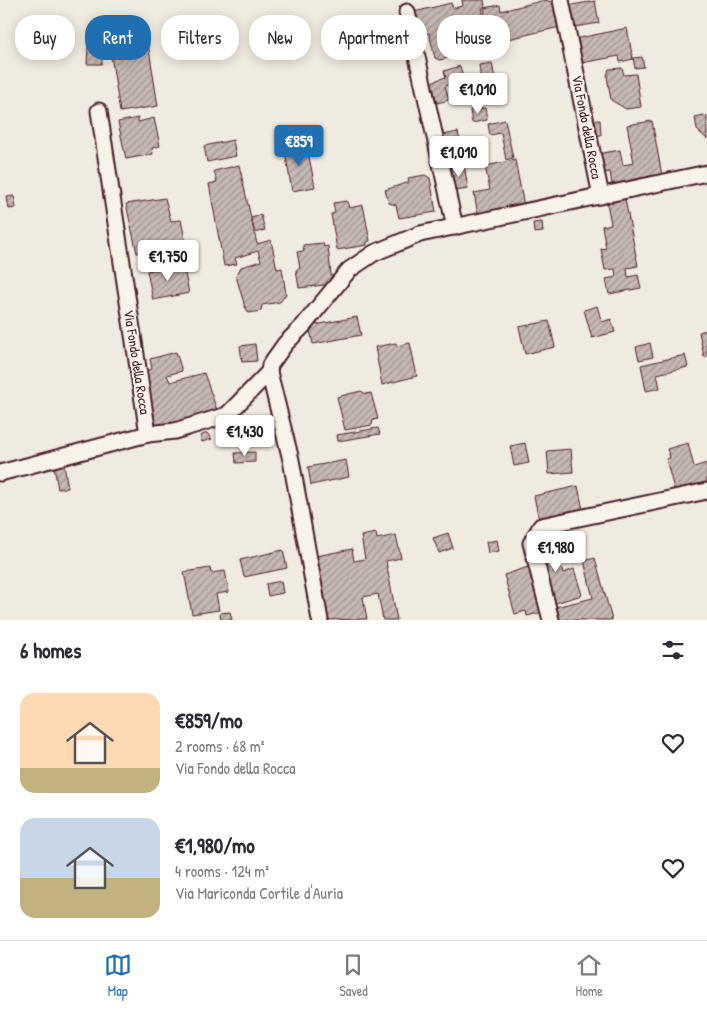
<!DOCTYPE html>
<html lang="en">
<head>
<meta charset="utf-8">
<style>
  :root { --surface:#fff; --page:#f2f2f3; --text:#2b2b33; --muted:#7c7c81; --line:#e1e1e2; --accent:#1f6fb2 }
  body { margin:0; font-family:"Patrick Hand",sans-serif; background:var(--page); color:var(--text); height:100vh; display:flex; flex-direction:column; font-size:19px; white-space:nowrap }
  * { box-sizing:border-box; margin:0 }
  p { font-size:16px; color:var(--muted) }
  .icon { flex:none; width:28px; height:28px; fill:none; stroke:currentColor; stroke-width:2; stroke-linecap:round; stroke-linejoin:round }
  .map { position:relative; height:620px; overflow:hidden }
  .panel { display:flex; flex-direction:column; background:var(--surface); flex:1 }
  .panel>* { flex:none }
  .banner { position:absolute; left:15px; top:15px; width:678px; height:45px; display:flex; gap:10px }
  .price { position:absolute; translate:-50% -42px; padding:0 11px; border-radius:5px; background:#fff; color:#222; font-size:16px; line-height:32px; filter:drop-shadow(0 1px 2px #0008) }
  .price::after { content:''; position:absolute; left:50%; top:30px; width:15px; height:11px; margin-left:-8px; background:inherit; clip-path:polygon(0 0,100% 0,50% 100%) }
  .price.current { background:var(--accent); color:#fff }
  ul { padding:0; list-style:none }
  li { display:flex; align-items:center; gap:15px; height:125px; padding:0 20px }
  li span { display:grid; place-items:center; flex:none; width:140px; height:100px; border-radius:15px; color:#555 }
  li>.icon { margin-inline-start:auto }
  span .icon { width:60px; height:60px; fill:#fffc; stroke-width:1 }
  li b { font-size:21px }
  h2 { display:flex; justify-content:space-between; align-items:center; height:60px; padding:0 20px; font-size:21px }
  .chip { padding:0 18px; border-radius:20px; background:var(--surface); box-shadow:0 2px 12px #0003; font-size:18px; line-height:45px }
  .chip.current { background:var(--accent); color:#fff }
  .menu { display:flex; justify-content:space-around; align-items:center; height:70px; border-top:1px solid var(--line); background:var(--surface); font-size:14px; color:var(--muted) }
  .menu a { display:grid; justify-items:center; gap:2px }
  .menu .current { color:var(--accent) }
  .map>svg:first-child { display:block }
</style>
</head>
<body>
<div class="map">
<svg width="707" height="620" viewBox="0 0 707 620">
  <defs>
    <pattern id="building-hatch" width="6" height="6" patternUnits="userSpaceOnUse" patternTransform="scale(1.25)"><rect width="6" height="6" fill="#c6b8b3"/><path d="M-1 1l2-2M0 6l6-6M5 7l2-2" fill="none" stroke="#a39592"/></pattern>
  </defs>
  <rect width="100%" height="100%" fill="#f0ebe0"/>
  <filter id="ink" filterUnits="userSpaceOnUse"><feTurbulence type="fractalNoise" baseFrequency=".02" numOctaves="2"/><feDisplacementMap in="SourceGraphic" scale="10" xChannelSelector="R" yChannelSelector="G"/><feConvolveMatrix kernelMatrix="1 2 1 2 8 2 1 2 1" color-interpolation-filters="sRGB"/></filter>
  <g filter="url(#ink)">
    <g fill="url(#building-hatch)" stroke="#4a1f2b">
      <path d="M462 0H484L485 6 482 8 487 33 480 35 483 51 439 60 435 58 429 33 420 36 414 12 451 3 453 8 463 6Z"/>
      <path d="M545 0 555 3 560 27 491 43 484 8 500 5 501 11Z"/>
      <path d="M595 1 599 23 568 28 566 6Z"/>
      <path d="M117 28 119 40 107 42 106 30Z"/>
      <path d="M627 28 633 59 620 62 619 56 576 64 575 39Z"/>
      <path d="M148 43 158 106 120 112 110 49Z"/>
      <path d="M88 46H102V64H87Z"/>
      <path d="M642 57 644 67 635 68 633 58Z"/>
      <path d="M492 63 495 79 481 82 479 65Z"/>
      <path d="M460 66 464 81 445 86 449 100 437 103 431 82 446 77 444 71Z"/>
      <path d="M622 68 624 75 636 74 641 107 626 109 611 100 607 76 609 69Z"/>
      <path d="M485 108 487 120 472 123 470 110Z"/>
      <path d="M704 115V117L707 116V139L697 130 695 117Z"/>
      <path d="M138 118V122L154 118 160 146 152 148 153 154 126 159 118 122Z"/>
      <path d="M505 120 513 158 506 160 501 133 490 135 488 124Z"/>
      <path d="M600 120 601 135 590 136 588 121Z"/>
      <path d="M652 121 663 181 613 190 610 172 600 173 597 154 620 150 623 165 634 163 627 125Z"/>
      <path d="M458 132 460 142 445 145 443 135Z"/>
      <path d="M233 140 236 156 207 162 204 146Z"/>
      <path d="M306 142 315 187 292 191 284 146Z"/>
      <path d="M515 160 524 206 478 215 474 193 490 190 485 166Z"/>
      <path d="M464 164 468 189 455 191 451 166Z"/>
      <path d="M239 165 257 244 271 240 277 269 282 268 286 294 280 302 262 305 261 311 249 313 245 307 236 276 241 267 261 261 258 251 235 258 237 264 224 266 209 184 217 182 214 171Z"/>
      <path d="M425 175 430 178 436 212 399 218 396 205 389 203 385 190 409 182 408 178Z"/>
      <path d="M14 196 16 208 9 209 7 197Z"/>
      <path d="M165 198 171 221 181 220 188 253 177 254 174 248 149 257 147 251 137 253 126 204Z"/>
      <path d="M625 199 638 266 627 268 628 277 638 275 641 288 609 294 606 279 616 277 615 269 605 270 601 249 606 248 602 226 611 224 607 203Z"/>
      <path d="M347 201 349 208 363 205 370 241 367 242V245L337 250 331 214 335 213 333 203Z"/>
      <path d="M261 215 265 230 255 233 251 218Z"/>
      <path d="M542 222 543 232 534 233 533 223Z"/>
      <path d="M323 243 324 247 328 246 332 284 299 288 296 270 300 268 297 252 304 251 303 245Z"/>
      <path d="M183 264 189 293 153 300 147 271Z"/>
      <path d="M597 306 602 322 611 319 615 332 592 338 584 310Z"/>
      <path d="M357 317 361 335 313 344 309 326Z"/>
      <path d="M549 321 555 347 525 354 519 327Z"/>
      <path d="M707 330V356L704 357 699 332Z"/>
      <path d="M396 343 397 346 410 343 417 376 382 385 375 347Z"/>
      <path d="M650 343 653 357 639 360 636 347Z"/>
      <path d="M255 344 257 361 242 362 240 346Z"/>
      <path d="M176 352 182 371 167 375 170 382 204 373 218 413 162 429 154 424 145 371 152 369 150 359Z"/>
      <path d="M685 355 688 367 657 374 660 388 646 391 641 365Z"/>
      <path d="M361 391 366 394 371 393 378 419 373 420 372 425 345 430 337 397Z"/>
      <path d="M378 428 380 434 338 441 337 435Z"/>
      <path d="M207 433 212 439 202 442 200 436Z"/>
      <path d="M525 443 529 463 514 466 510 446Z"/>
      <path d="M688 443 694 467 707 463V484L675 493 666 459 670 458 667 449Z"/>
      <path d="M571 449 573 472 549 474 547 451Z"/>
      <path d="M255 452V462L236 463 235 453Z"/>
      <path d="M346 460 349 477 311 485 308 467Z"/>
      <path d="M64 465 68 488 58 489 54 467Z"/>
      <path d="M578 486 583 510 539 520 534 496Z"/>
      <path d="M376 533 377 539 396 535 401 558 386 561 397 620H383L378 594 363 597 367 619 324 620 311 557 352 549 354 561 365 559 361 536Z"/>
      <path d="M448 533 453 548 439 553 433 538Z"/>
      <path d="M553 537 563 573 574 569 582 595 552 604 534 543Z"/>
      <path d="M497 540 499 551 488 553 486 542Z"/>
      <path d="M283 550 287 568 244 577 240 560Z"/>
      <path d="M595 558 612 620H558L555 607 593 598 584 561Z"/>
      <path d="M531 566 543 612 527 616 526 611 515 614 504 575Z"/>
      <path d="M210 568 211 573 225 571 229 592 216 594 219 610 192 614 184 572Z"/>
      <path d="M281 581 283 593 268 596 266 584Z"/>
      <path d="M230 612 232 620H221L220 613Z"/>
    </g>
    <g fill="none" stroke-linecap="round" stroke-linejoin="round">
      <defs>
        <g id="minor">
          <path d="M561 0 601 196"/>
          <path d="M407 12 455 227"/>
          <path d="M148 434 175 431 227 415 269 372"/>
          <path d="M0 473 148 434 99 111"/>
          <path d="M320 620 291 460 269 372 270 365 285 344 303 326 349 270 374 253 420 234 707 173"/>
          <path d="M551 620 531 543 541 526 707 491"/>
        </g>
      </defs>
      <use href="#minor" stroke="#4a1f2b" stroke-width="19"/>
      <use href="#minor" stroke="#f7f3e8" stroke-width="15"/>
    </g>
  </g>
  <g text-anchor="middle" stroke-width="4" stroke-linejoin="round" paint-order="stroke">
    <g font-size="14" fill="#4a1f2b" stroke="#f7f3e8">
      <text transform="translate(587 127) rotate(79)" y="5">Via Fondo della Rocca</text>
      <text transform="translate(137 362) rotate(81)" y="5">Via Fondo della Rocca</text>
    </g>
  </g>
</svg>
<b class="price" style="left:478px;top:115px">€1,010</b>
<b class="price current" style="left:299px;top:167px">€859</b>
<b class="price" style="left:459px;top:178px">€1,010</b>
<b class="price" style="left:168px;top:282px">€1,750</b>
<b class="price" style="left:245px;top:457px">€1,430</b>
<b class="price" style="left:556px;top:573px">€1,980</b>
<div class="banner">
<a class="chip">Buy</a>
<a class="chip current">Rent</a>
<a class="chip">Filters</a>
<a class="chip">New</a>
<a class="chip">Apartment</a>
<a class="chip">House</a>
</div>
</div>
<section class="panel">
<h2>6 homes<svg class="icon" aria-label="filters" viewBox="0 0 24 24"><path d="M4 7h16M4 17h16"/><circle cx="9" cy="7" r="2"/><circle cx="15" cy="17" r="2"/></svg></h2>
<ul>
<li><span style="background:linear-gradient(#ffd9b3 75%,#c2b280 0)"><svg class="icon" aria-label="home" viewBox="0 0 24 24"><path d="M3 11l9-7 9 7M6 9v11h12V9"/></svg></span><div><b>€859/mo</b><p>2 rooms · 68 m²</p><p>Via Fondo della Rocca</p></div><svg class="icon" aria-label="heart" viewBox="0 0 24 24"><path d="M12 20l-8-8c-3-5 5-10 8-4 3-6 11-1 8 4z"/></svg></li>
<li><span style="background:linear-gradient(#c9d6e8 60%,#c2b280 0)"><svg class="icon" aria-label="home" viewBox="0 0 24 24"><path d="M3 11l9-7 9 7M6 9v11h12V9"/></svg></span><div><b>€1,980/mo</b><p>4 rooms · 124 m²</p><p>Via Mariconda Cortile d'Auria</p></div><svg class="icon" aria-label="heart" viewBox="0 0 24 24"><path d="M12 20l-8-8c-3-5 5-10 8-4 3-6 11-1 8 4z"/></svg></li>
</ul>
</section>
<nav class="menu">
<a class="current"><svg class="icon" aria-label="map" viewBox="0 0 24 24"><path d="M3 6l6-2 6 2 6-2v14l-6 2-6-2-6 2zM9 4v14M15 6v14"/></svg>Map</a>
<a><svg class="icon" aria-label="saved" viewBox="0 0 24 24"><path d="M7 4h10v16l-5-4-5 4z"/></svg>Saved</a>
<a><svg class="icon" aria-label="home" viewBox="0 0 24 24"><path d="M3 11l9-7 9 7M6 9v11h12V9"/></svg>Home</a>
</nav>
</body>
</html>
